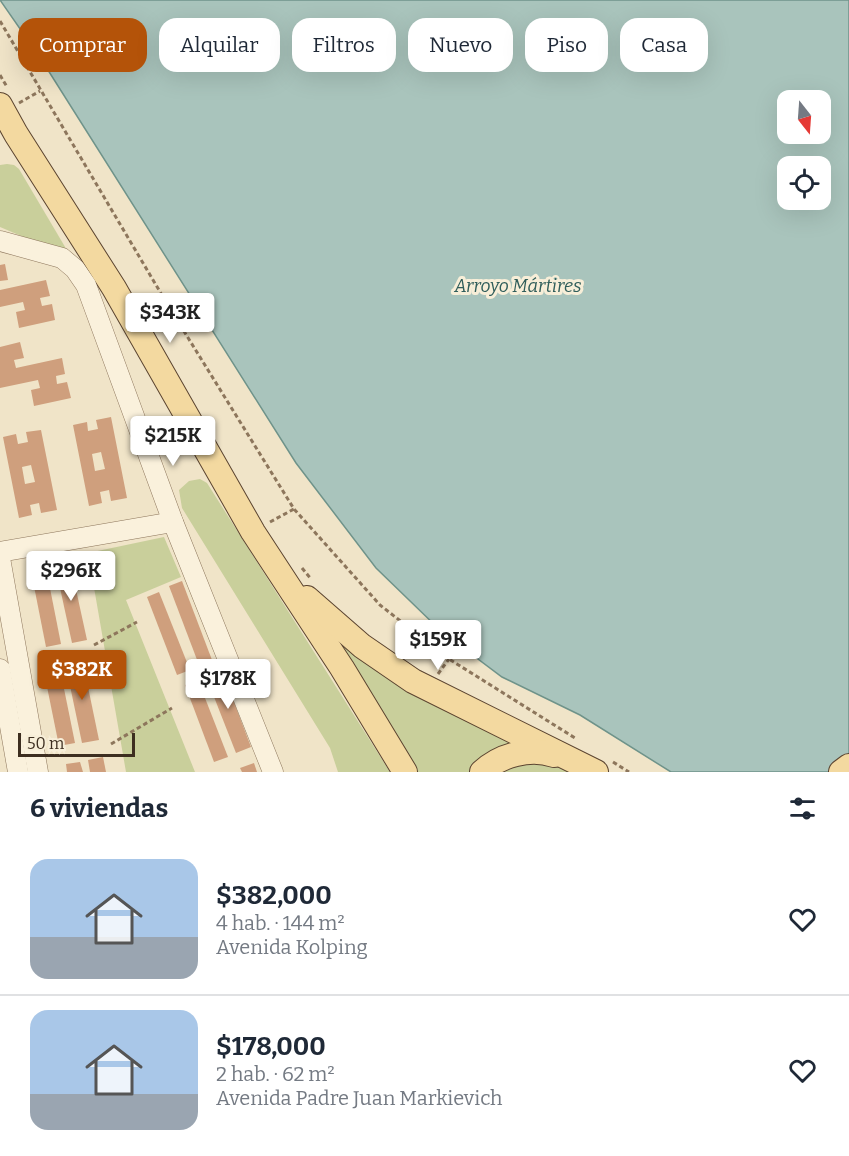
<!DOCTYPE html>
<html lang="es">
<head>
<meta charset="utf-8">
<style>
  :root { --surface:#fff; --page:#f6f6f7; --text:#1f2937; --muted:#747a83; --line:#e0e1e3; --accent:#b45309 }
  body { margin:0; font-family:Bitter,serif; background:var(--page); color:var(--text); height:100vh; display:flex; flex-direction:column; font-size:22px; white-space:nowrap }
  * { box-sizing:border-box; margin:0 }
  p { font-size:20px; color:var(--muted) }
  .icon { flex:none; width:33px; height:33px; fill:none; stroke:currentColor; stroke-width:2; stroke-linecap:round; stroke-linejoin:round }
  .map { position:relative; height:772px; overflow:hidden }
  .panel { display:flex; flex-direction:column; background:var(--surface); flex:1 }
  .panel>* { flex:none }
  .hud { position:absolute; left:18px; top:18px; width:813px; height:54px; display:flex; gap:12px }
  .needle { width:39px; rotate:163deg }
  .buttons { position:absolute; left:777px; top:90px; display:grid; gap:12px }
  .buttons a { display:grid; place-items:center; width:54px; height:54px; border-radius:12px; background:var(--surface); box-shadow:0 6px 24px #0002; font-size:30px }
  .scale { position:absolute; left:18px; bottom:15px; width:117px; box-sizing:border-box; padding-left:6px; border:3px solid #3d2e20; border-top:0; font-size:16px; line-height:21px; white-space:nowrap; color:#3d2e20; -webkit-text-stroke:4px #f7eed8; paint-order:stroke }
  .price { position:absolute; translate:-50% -51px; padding:0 14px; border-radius:6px; background:#fff; color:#222; font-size:20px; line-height:39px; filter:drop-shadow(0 2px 3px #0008) }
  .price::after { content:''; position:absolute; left:50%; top:36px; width:18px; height:14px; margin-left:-9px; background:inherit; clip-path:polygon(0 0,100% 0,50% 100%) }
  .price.selected { background:var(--accent); color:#fff }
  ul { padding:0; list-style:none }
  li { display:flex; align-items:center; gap:18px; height:150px; padding:0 30px }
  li+li { border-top:2px solid var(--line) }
  li span { display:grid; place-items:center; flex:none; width:168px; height:120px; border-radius:18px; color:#555 }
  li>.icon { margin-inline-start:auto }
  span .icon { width:72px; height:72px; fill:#fffc; stroke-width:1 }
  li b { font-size:26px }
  h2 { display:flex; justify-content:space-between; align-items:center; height:72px; padding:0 30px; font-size:26px }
  .pill { padding:0 21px; border-radius:18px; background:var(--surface); box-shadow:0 6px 24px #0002; font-size:21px; line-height:54px }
  .pill.selected { background:var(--accent); color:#fff }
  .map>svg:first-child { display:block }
</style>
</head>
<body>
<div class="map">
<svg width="849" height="772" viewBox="0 0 849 772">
  <rect width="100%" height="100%" fill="#f0e4c8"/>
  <g fill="#c9cf9b">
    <path d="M7 164 14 165 19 169 71 257 0 227V165Z"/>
    <path d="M200 479 207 483 390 772H338L330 748 182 508 179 490 189 481Z"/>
    <path d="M164 537 181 577 126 600 195 772H126L88 553Z"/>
    <path d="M340 640 512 740 513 745 469 772H411L333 644Z"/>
    <path d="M522 762 556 765 574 772H497Z"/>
  </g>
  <path fill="#a9c4bc" stroke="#6f938a" stroke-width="1.5" fill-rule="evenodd" d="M0 0H849V772H671L580 715 502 677 442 632 376 568 296 463 41 59ZM788 100H820V134H788ZM788 166H820V200H788Z"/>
  <g fill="#cf9f7d" fill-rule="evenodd">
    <path d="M5 264 8 280 0 281V265Z"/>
    <path d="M46 280 50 296 40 298 42 306 52 304 55 320 19 328 16 312 25 310 23 302 0 307V290Z"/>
    <path d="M20 342 24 358 14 360 16 368 62 358 65 374 56 376 57 384 67 382 71 398 34 406 31 390 40 388 38 380 0 388V347Z"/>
    <path d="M111 417 127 498 111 501 109 490 100 492 102 503 89 506 73 425 87 422 88 431 98 429 96 420ZM101 452 105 469 95 471 92 454Z"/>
    <path d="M41 430 57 510 41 513 39 503 30 505 32 515 19 518 3 437 16 434 18 444 28 442 26 432ZM31 465 35 482 25 484 22 467Z"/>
    <path d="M70 562 87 640 72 643 55 565Z"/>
    <path d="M46 568 61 644 46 647 31 571Z"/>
    <path d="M182 581 212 660 199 665 169 586Z"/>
    <path d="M159 592 190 670 177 675 147 597Z"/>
    <path d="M82 658 99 740 82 743 65 662Z"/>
    <path d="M59 664 75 743 59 746 43 667Z"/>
    <path d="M221 668 251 747 236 753 205 674Z"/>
    <path d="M198 680 228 757 214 762 185 685Z"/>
    <path d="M103 757 106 772H90L88 760Z"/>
    <path d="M80 762 83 772H67L66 764Z"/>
    <path d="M254 763 257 772H242L240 768Z"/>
  </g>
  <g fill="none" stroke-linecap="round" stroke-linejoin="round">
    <defs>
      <g id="minor">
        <path d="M0 241 62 258 75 269 86 285 173 522 273 772"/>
        <path d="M0 552 173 522"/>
        <path d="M0 558 38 772"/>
        <path d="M0 669 18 772"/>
      </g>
      <g id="major">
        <path d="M0 105 16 134 114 288 253 532 342 668 405 772"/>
        <path d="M307 598 362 646 413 681 596 772"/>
        <path d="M482 772C500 755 530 747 554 755"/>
        <path d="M841 772 849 766"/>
      </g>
    </defs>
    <use href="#minor" stroke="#8d765c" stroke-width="21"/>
    <use href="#major" stroke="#5b4430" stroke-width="26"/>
    <g stroke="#8d765c" stroke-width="3" stroke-dasharray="4.5 3" stroke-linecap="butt">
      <path d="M0 21 169 307 294 509 380 605 449 659 575 738"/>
      <path d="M0 75 7 87"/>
      <path d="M19 103 40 91"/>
      <path d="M153 318 169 307"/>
      <path d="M270 522 294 509"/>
      <path d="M302 568 311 579"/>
      <path d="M94 645 137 622"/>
      <path d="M438 674 449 659"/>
      <path d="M111 744 172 708"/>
      <path d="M613 762 629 772"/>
    </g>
    <use href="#minor" stroke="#faf1dc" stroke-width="20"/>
    <use href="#major" stroke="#f3d9a0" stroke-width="24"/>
  </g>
  <g text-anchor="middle" stroke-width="6" stroke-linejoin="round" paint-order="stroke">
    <g font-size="18" font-style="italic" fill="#2f5d5a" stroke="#f7eed8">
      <text x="518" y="292">Arroyo Mártires</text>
    </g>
  </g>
</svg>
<div class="buttons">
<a><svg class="needle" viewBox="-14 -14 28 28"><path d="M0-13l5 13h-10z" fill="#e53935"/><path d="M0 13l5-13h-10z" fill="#747a83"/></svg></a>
<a><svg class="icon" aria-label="locate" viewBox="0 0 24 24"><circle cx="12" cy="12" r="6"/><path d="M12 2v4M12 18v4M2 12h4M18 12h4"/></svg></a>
</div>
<div class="scale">50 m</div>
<b class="price" style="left:170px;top:344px">$343K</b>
<b class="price" style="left:173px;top:467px">$215K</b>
<b class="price" style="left:71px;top:602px">$296K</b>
<b class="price" style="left:438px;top:671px">$159K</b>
<b class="price selected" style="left:82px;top:701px">$382K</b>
<b class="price" style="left:228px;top:710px">$178K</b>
<div class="hud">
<a class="pill selected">Comprar</a>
<a class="pill">Alquilar</a>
<a class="pill">Filtros</a>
<a class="pill">Nuevo</a>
<a class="pill">Piso</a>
<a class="pill">Casa</a>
</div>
</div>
<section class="panel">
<h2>6 viviendas<svg class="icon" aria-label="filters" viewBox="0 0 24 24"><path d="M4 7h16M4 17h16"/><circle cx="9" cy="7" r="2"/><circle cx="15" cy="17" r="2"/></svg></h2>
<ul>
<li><span style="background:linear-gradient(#a9c7e8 65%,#9aa5b1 0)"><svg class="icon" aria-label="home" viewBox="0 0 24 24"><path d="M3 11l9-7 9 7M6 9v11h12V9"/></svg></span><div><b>$382,000</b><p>4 hab. · 144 m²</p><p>Avenida Kolping</p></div><svg class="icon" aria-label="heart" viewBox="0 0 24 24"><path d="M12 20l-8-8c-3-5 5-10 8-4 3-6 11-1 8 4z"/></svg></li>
<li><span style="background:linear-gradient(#a9c7e8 70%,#9aa5b1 0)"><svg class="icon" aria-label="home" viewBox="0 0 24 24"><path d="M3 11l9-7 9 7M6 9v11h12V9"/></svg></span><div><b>$178,000</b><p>2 hab. · 62 m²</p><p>Avenida Padre Juan Markievich</p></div><svg class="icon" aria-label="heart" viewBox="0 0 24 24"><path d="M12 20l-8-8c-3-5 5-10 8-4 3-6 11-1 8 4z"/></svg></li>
</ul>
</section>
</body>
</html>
